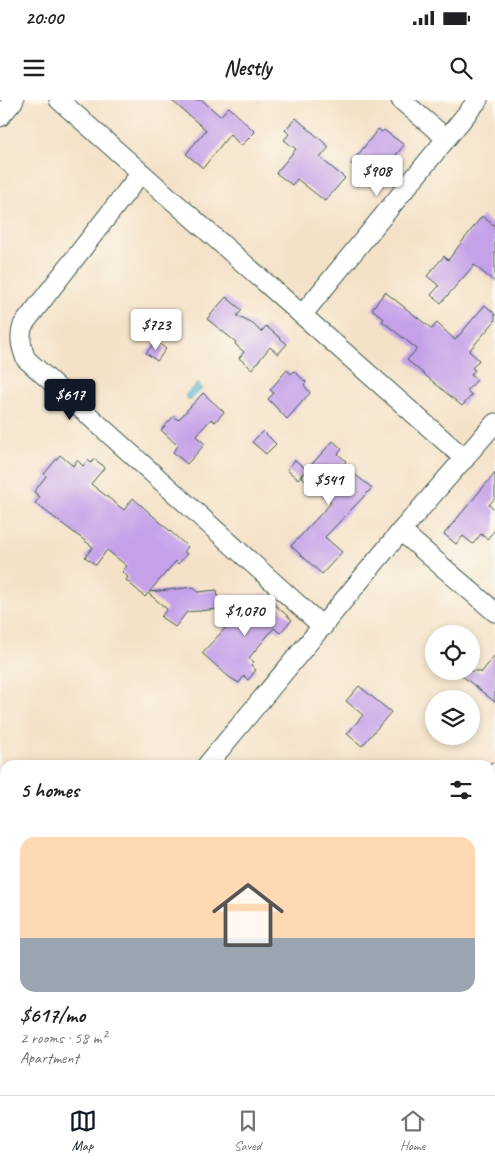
<!DOCTYPE html>
<html lang="en">
<head>
<meta charset="utf-8">
<style>
  :root { --surface:#fff; --page:#f2f2f2; --text:#202124; --muted:#757577; --line:#e0e0e0; --accent:#111827 }
  body { margin:0; font-family:Caveat,sans-serif; background:var(--page); color:var(--text); height:100vh; display:flex; flex-direction:column; font-size:19px; white-space:nowrap }
  * { box-sizing:border-box; margin:0 }
  p { font-size:16px; color:var(--muted) }
  .icon { flex:none; width:28px; height:28px; fill:none; stroke:currentColor; stroke-width:2; stroke-linecap:round; stroke-linejoin:round }
  .map { position:relative; flex:1; overflow:hidden }
  .sheet { position:absolute; left:0px; top:660px; width:495px; height:335px; display:flex; flex-direction:column; background:var(--surface); border-radius:15px 15px 0 0; box-shadow:0 2px 8px #0003 }
  .sheet>* { flex:none }
  .tools { position:absolute; left:425px; top:525px; display:grid; gap:10px }
  .tools a { display:grid; place-items:center; width:55px; height:55px; border-radius:50%; background:var(--surface); box-shadow:0 2px 8px #0003; font-size:25px }
  .price { position:absolute; translate:-50% -42px; padding:0 11px; border-radius:5px; background:#fff; color:#222; font-size:16px; line-height:32px; filter:drop-shadow(0 1px 2px #0008) }
  .price::after { content:''; position:absolute; left:50%; top:30px; width:15px; height:11px; margin-left:-8px; background:inherit; clip-path:polygon(0 0,100% 0,50% 100%) }
  .price.current { background:var(--accent); color:#fff }
  ul { padding:0; list-style:none }
  li { display:grid; align-content:center; gap:10px; height:265px; padding:0 20px }
  li span { display:grid; place-items:center; height:155px; border-radius:15px; color:#555 }
  li>.icon { margin-inline-start:auto }
  span .icon { width:90px; height:90px; fill:#fffc; stroke-width:1 }
  li b { font-size:21px }
  h2 { display:flex; justify-content:space-between; align-items:center; height:60px; padding:0 20px; font-size:21px }
  .status { display:flex; justify-content:space-between; align-items:center; height:35px; padding:0 25px; background:var(--surface); direction:ltr }
  .status svg { height:14px; fill:currentColor }
  header { display:flex; justify-content:space-between; align-items:center; height:65px; padding:0 20px; background:var(--surface); font-size:22px; font-weight:800 }
  .menu { display:flex; justify-content:space-around; align-items:center; height:70px; border-top:1px solid var(--line); background:var(--surface); font-size:14px; color:var(--muted) }
  .menu a { display:grid; justify-items:center; gap:2px }
  .menu .current { color:var(--accent) }
  .map>svg:first-child { display:block }
</style>
</head>
<body>
<div class="status"><b>20:00</b><svg viewBox="0 0 49 12"><path d="M0 12V9h3v3zM5 12V6h3v6zM10 12V3h3v9zM15 12V0h3v12zM26 1h20v11H26zM47 4h2v5h-2z"/></svg></div>
<header><svg class="icon" aria-label="menu" viewBox="0 0 24 24"><path d="M4 6h16M4 12h16M4 18h16"/></svg>Nestly<svg class="icon" aria-label="search" viewBox="0 0 24 24"><circle cx="10" cy="10" r="6"/><path d="M15 15l6 6"/></svg></header>
<div class="map">
<svg width="495" height="995" viewBox="0 0 495 995">
  <rect width="100%" height="100%" fill="#fbf7ec"/>
  <filter id="ink" filterUnits="userSpaceOnUse"><feTurbulence type="fractalNoise" baseFrequency=".02" numOctaves="2"/><feDisplacementMap in="SourceGraphic" scale="10" xChannelSelector="R" yChannelSelector="G"/><feConvolveMatrix kernelMatrix="1 2 1 2 8 2 1 2 1" color-interpolation-filters="sRGB"/></filter>
  <filter id="wash" filterUnits="userSpaceOnUse"><feTurbulence type="fractalNoise" baseFrequency=".0096" numOctaves="4" result="noise"/><feDisplacementMap in="SourceGraphic" scale="20" xChannelSelector="R" yChannelSelector="G"/><feGaussianBlur stdDeviation="1.12" result="paint"/><feColorMatrix in="noise" values="0 0 0 0 0 0 0 0 0 0 0 0 0 0 0 0 0 1.4 0 .05"/><feComposite in="paint" operator="in"/></filter>
  <g filter="url(#wash)">
    <rect width="100%" height="100%" fill="#f4e2c8"/>
    <path fill="#4eb6cb" stroke="#367a80" d="M198 283 202 289 191 300H188L185 295Z"/>
    <g id="blocks">
      <g fill="#c4a1e9">
        <path d="M171 0H202L220 16 229 7 255 32 241 46 230 34 203 68 186 54 206 30Z"/>
        <path d="M296 18 329 47 320 58 345 78 325 101 297 79 292 85 276 73 296 49 284 40 289 34 285 30Z"/>
        <path d="M378 29 382 32 384 30 404 45 381 74 377 71 371 80 351 64Z"/>
        <path d="M482 116 495 126V182L474 165 441 203 431 195 439 186 427 176 444 156 448 160Z"/>
        <path d="M385 192 432 229 437 223 455 240 485 205 495 214V221L469 251 479 260 472 268 475 270 471 275 477 280 467 291 472 295 462 306 407 260 417 249 382 221 384 219 372 209Z"/>
        <path d="M226 197 242 210 237 216 253 224 261 232 266 226 287 244 278 254 270 247 252 269 239 258 244 252 235 244 236 242 207 219Z"/>
        <path d="M156 241 166 249 157 261 146 253Z"/>
        <path d="M287 270 291 274 294 271 306 282 304 285 310 293 287 319 268 299 274 293 270 290Z"/>
        <path d="M203 293 224 312 215 322 211 319 196 336 205 344 187 364 173 352 178 346 161 330 174 316 178 320Z"/>
        <path d="M263 331 276 344 266 354 252 342Z"/>
        <path d="M333 341 342 349 338 354 346 361 343 365 372 388 325 437 342 452 322 474 291 446 331 403 301 376Z"/>
        <path d="M60 355 73 366 77 360 83 366 88 360 91 363 94 359 105 367 91 384 124 410 133 398 188 447 184 452 187 454 178 464 176 461 149 492 194 487 197 492 217 490 219 509 187 512 175 527 161 517 167 509 148 493 145 497 126 480 128 477 122 472 127 466 107 450 96 465 85 457 93 447 35 403 40 397 34 392 46 376 44 374Z"/>
        <path d="M295 360 306 369 298 379 287 370Z"/>
        <path d="M495 373V398L489 405 495 410V430L487 439 481 434 473 444 463 436 456 444 444 434Z"/>
        <path d="M262 493 292 520 280 533 274 528 249 558 254 562 251 565 256 570 248 580 244 576 239 583 229 577 202 553 232 521 228 517 241 503 247 509Z"/>
        <path d="M495 555V602L456 571H478L481 573Z"/>
        <path d="M359 586 391 612 362 646 347 634 363 615 346 601Z"/>
      </g>
    </g>
  </g>
  <g filter="url(#ink)">
    <use href="#blocks" fill-opacity="0" stroke="#3f564a" stroke-width="1"/>
    <g fill="none" stroke-linecap="round" stroke-linejoin="round">
      <defs>
        <g id="minor">
          <path d="M59 0 465 359"/>
          <path d="M401 0 446 38"/>
          <path d="M0 17 14 0"/>
          <path d="M141 73 23 225C19 237 21 247 26 259L323 527"/>
          <path d="M302 215 478 0"/>
          <path d="M401 431 495 512"/>
          <path d="M207 665 401 431 495 323"/>
          <path d="M490 678 495 672"/>
          <path d="M0 795 5 799"/>
          <path d="M490 943 495 937"/>
          <path d="M8 990 14 995"/>
          <path d="M231 990 237 995"/>
        </g>
      </defs>
      <use href="#minor" stroke="#3f564a" stroke-width="21"/>
      <use href="#minor" stroke="#fff" stroke-width="19"/>
    </g>
  </g>
</svg>
<div class="tools">
<a><svg class="icon" aria-label="locate" viewBox="0 0 24 24"><circle cx="12" cy="12" r="6"/><path d="M12 2v4M12 18v4M2 12h4M18 12h4"/></svg></a>
<a><svg class="icon" aria-label="layers" viewBox="0 0 24 24"><path d="M12 4l9 5-9 5-9-5zM3 14l9 5 9-5"/></svg></a>
</div>
<b class="price" style="left:377px;top:97px">$908</b>
<b class="price" style="left:156px;top:251px">$723</b>
<b class="price current" style="left:70px;top:321px">$617</b>
<b class="price" style="left:329px;top:406px">$541</b>
<b class="price" style="left:245px;top:537px">$1,070</b>
<section class="sheet">
<h2>5 homes<svg class="icon" aria-label="filters" viewBox="0 0 24 24"><path d="M4 7h16M4 17h16"/><circle cx="9" cy="7" r="2"/><circle cx="15" cy="17" r="2"/></svg></h2>
<ul>
<li><span style="background:linear-gradient(#ffd9b3 65%,#9aa5b1 0)"><svg class="icon" aria-label="home" viewBox="0 0 24 24"><path d="M3 11l9-7 9 7M6 9v11h12V9"/></svg></span><div><b>$617/mo</b><p>2 rooms · 58 m²</p><p>Apartment</p></div></li>
</ul>
</section>
</div>
<nav class="menu">
<a class="current"><svg class="icon" aria-label="map" viewBox="0 0 24 24"><path d="M3 6l6-2 6 2 6-2v14l-6 2-6-2-6 2zM9 4v14M15 6v14"/></svg>Map</a>
<a><svg class="icon" aria-label="saved" viewBox="0 0 24 24"><path d="M7 4h10v16l-5-4-5 4z"/></svg>Saved</a>
<a><svg class="icon" aria-label="home" viewBox="0 0 24 24"><path d="M3 11l9-7 9 7M6 9v11h12V9"/></svg>Home</a>
</nav>
</body>
</html>
